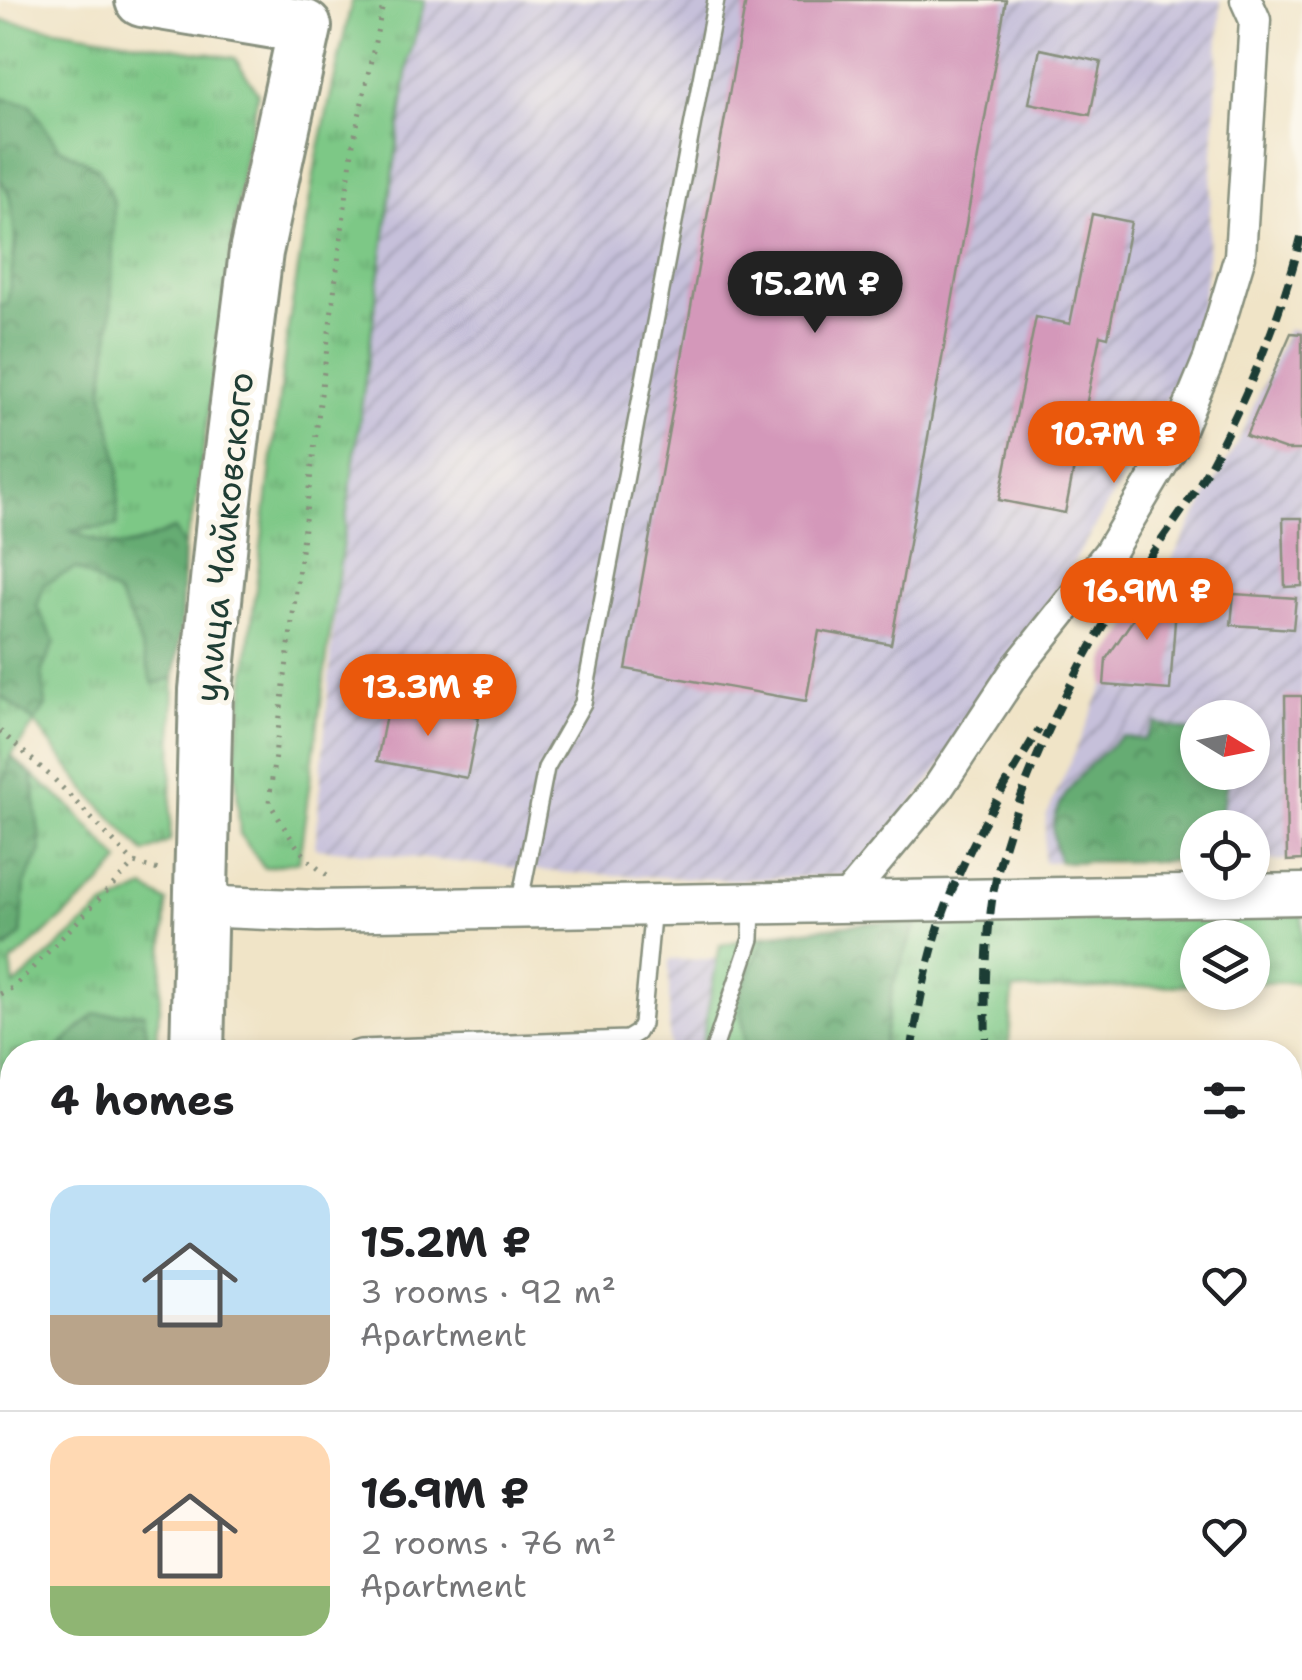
<!DOCTYPE html>
<html lang="en">
<head>
<meta charset="utf-8">
<style>
  :root { --surface:#fff; --page:#f2f2f2; --text:#202124; --muted:#757577; --line:#e0e0e0; --accent:#ea580c }
  body { margin:0; font-family:"Shantell Sans",sans-serif; background:var(--page); color:var(--text); height:100vh; display:flex; flex-direction:column; font-size:38px; white-space:nowrap }
  * { box-sizing:border-box; margin:0 }
  p { font-size:32px; color:var(--muted) }
  .icon { flex:none; width:55px; height:55px; fill:none; stroke:currentColor; stroke-width:2; stroke-linecap:round; stroke-linejoin:round }
  .map { position:relative; flex:1; overflow:hidden }
  .details { position:absolute; left:0px; top:1040px; width:1302px; height:640px; display:flex; flex-direction:column; background:var(--surface); border-radius:40px 40px 0 0; box-shadow:0 5px 15px #0003 }
  .details>* { flex:none }
  .needle { width:65px; rotate:100deg }
  .fabs { position:absolute; left:1180px; top:700px; display:grid; gap:20px }
  .fabs a { display:grid; place-items:center; width:90px; height:90px; border-radius:50%; background:var(--surface); box-shadow:0 5px 15px #0003; font-size:50px }
  .price { position:absolute; translate:-50% -85px; padding:0 22px; border-radius:35px; background:var(--accent); color:#fff; font-size:32px; line-height:65px; filter:drop-shadow(0 2px 5px #0008) }
  .price::after { content:''; position:absolute; left:50%; top:60px; width:30px; height:22px; margin-left:-15px; background:inherit; clip-path:polygon(0 0,100% 0,50% 100%) }
  .price.selected { background:#222; color:#fff }
  ul { padding:0; list-style:none }
  li { display:flex; align-items:center; gap:30px; height:250px; padding:0 50px }
  li+li { border-top:2px solid var(--line) }
  li span { display:grid; place-items:center; flex:none; width:280px; height:200px; border-radius:30px; color:#555 }
  li>.icon { margin-inline-start:auto }
  span .icon { width:120px; height:120px; fill:#fffc; stroke-width:1 }
  li b { font-size:42px }
  h2 { display:flex; justify-content:space-between; align-items:center; height:120px; padding:0 50px; font-size:42px }
  .map>svg:first-child { display:block }
</style>
</head>
<body>
<div class="map">
<svg width="1302" height="1680" viewBox="0 0 1302 1680">
  <defs>
    <pattern id="industrial-furrows" width="10" height="10" patternUnits="userSpaceOnUse" patternTransform="scale(2.5)"><rect width="10" height="10" fill="#c6c0da"/><path d="M-1 1l2-2M0 10L10 0M9 11l2-2" fill="none" stroke="#a09db2"/></pattern>
    <pattern id="grass-tufts" width="24" height="20" patternUnits="userSpaceOnUse" patternTransform="scale(2.5)"><rect width="24" height="20" fill="#7dc886"/><path d="M3 7l-1-3M5 7V3M7 7l1-3M15 17l-1-3M17 17v-4M19 17l1-3" fill="none" stroke="#66a46e"/></pattern>
    <pattern id="forest-crowns" width="20" height="18" patternUnits="userSpaceOnUse" patternTransform="scale(2.5)"><rect width="20" height="18" fill="#66ac73"/><path d="M2 6a3 3 0 1 1 6 0M12 15a3 3 0 1 1 6 0" fill="none" stroke="#538d5f"/></pattern>
  </defs>
  <rect width="100%" height="100%" fill="#fbf7ec"/>
  <filter id="ink" filterUnits="userSpaceOnUse"><feTurbulence type="fractalNoise" baseFrequency=".01" numOctaves="2"/><feDisplacementMap in="SourceGraphic" scale="20" xChannelSelector="R" yChannelSelector="G"/><feConvolveMatrix kernelMatrix="1 2 1 2 8 2 1 2 1" color-interpolation-filters="sRGB"/></filter>
  <filter id="wash" filterUnits="userSpaceOnUse"><feTurbulence type="fractalNoise" baseFrequency=".0048" numOctaves="4" result="noise"/><feDisplacementMap in="SourceGraphic" scale="40" xChannelSelector="R" yChannelSelector="G"/><feGaussianBlur stdDeviation="2.25" result="paint"/><feColorMatrix in="noise" values="0 0 0 0 0 0 0 0 0 0 0 0 0 0 0 0 0 1.4 0 .05"/><feComposite in="paint" operator="in"/></filter>
  <g filter="url(#wash)">
    <rect width="100%" height="100%" fill="#f0e4c7"/>
    <g fill="url(#industrial-furrows)" fill-rule="evenodd">
      <path d="M425 0H1221L1207 270 1201 311 1190 351 1152 427 1073 564 936 773 856 875 733 880 567 873 315 848 335 607 409 59Z"/>
      <path d="M1288 329 1302 331V860L1253 861 1252 828H1198L1197 861 1043 862 1046 817 1104 685 1106 659 1162 577 1239 439ZM1198 718H1252V772H1198Z"/>
      <path d="M919 954 893 1052H669V960Z"/>
      <path d="M1290 1275H1302V1680H640V1668H1290Z"/>
    </g>
    <g fill="url(#grass-tufts)" stroke="#4e825d" stroke-width="2.5">
      <path d="M352 0H425L409 59 299 861 264 868 240 834 235 760 287 334 317 157Z"/>
      <path d="M0 20 235 58 258 93 243 169 195 508 184 546 173 529C122 551 119 551 69 530L116 526 119 467 103 390 111 321 98 168 58 147 30 104 0 98Z"/>
      <path d="M0 179C25 214 12 265 7 305H0Z"/>
      <path d="M76 568 118 595 135 628 153 684 174 678 170 841 145 853 87 791 35 723 11 756 0 789V695L34 722 42 670 55 642 37 607 44 584Z"/>
      <path d="M32 775 70 806 120 861 100 885 11 963 14 986 102 908 145 888 167 902 156 1052H149L143 1013 95 1014 54 1052H12V1668H101L106 1673 145 1678 155 1668H164L165 1680H0V944L6 949 21 935 25 883 41 851Z"/>
      <path d="M1302 915V982L1253 983 1252 938H1198L1197 985 1013 990 1008 1052H882L893 985 916 924Z"/>
      <path d="M766 935 740 993 745 1052H700L720 945Z"/>
      <path d="M240 1668H386V1680H241Z"/>
    </g>
    <g fill="url(#forest-crowns)" stroke="#427454" stroke-width="2.5">
      <path d="M0 98 30 104 58 147 98 168 114 203 111 321 103 390 119 467 117 526 71 531C120 553 125 550 174 529L184 546 181 628 174 678 153 684 135 628 118 595 76 568 44 584 37 607 55 642 42 670 46 706 35 722 0 695V305H7L16 243 9 192 0 179Z"/>
      <path d="M1156 723 1197 733 1198 772 1226 773 1227 782 1218 827 1198 828 1197 856 1192 861 1059 862C1057 852 1053 841 1053 831 1053 796 1097 756 1122 736L1144 740Z"/>
      <path d="M11 756 32 775 41 851 25 883 21 935 5 949 0 944V789Z"/>
      <path d="M871 922 916 924 893 985 882 1052H745L740 993 766 935Z"/>
      <path d="M144 1013 149 1052H54L95 1014Z"/>
      <path d="M101 1668H155L145 1678 106 1673Z"/>
      <rect x="386" y="1668" width="238" height="12"/>
    </g>
    <g id="blocks">
      <g fill="#d498ba">
        <path d="M746 0H1006L891 644 819 631 806 701 626 669Z"/>
        <path d="M1040 49 1101 62 1090 115 1029 103Z"/>
        <path d="M1092 214 1131 222 1108 337 1100 335 1065 513 999 500 1036 317 1070 324Z"/>
        <path d="M1291 333 1302 334V450H1286L1246 436Z"/>
        <path d="M1283 518H1302V586L1285 587Z"/>
        <path d="M1162 577 1178 579 1170 690 1104 685 1106 659Z"/>
        <path d="M1234 594 1296 598 1293 629 1231 625Z"/>
        <path d="M1285 696H1302V860L1287 861Z"/>
        <path d="M389 700 479 717 467 778 377 761Z"/>
        <path d="M1302 1490V1680H1231V1668H1290V1491Z"/>
        <path d="M794 1668H884L885 1680H795Z"/>
        <rect x="1040" y="1668" width="95" height="12"/>
        <path d="M951 1675V1680H917V1677Z"/>
      </g>
    </g>
  </g>
  <g filter="url(#ink)">
    <use href="#blocks" fill-opacity="0" stroke="#88907e" stroke-width="2.5"/>
    <g fill="none" stroke-linecap="round" stroke-linejoin="round">
      <defs>
        <g id="lane">
          <path d="M519 906 546 768 583 703 716 0"/>
          <path d="M347 1052 360 1048 627 1039 637 1033 642 1024 653 906"/>
          <path d="M713 1052 751 939 752 904"/>
          <path d="M1290 1412 1302 1411"/>
          <path d="M1156 1668V1680"/>
        </g>
        <path id="street" d="M843 902 938 788 1018 667 1109 553 1173 446 1209 359 1240 256 1255 20 1246 0"/>
        <path id="secondary" d="M198 906 317 911 1302 894"/>
        <g id="highway">
          <path d="M142 0 305 27 256 252 226 491 206 690 197 1052"/>
          <path d="M201 1668 202 1680"/>
        </g>
      </defs>
      <use href="#lane" stroke="#88907e" stroke-width="20"/>
      <use href="#street" stroke="#88907e" stroke-width="35"/>
      <use href="#secondary" stroke="#88907e" stroke-width="45"/>
      <use href="#highway" stroke="#88907e" stroke-width="58"/>
      <g stroke="#88907e" stroke-width="5" stroke-dasharray="2.5 8" stroke-linecap="butt">
        <path d="M0 731 54 779 134 863 162 871"/>
        <path d="M327 875C299 856 286 830 269 802L353 144 384 0"/>
        <path d="M0 994 14 987 134 863"/>
      </g>
      <use href="#lane" stroke="#fff" stroke-width="15"/>
      <use href="#street" stroke="#fff" stroke-width="30"/>
      <use href="#secondary" stroke="#fff" stroke-width="40"/>
      <use href="#highway" stroke="#fff" stroke-width="52"/>
      <g stroke="#1f3d34" stroke-width="8" stroke-dasharray="15 8" stroke-linecap="butt">
        <path d="M911 1052C920 1001 929 950 948 901 971 840 1006 784 1039 729"/>
        <path d="M986 1052C985 1003 985 951 992 901 1004 817 1064 688 1109 616 1142 563 1185 514 1214 458 1251 388 1283 311 1302 233"/>
        <path d="M1019 1668V1680"/>
      </g>
    </g>
  </g>
  <g text-anchor="middle" stroke-width="10" stroke-linejoin="round" paint-order="stroke">
    <g font-size="35" fill="#1f3d34" stroke="#fbf7ec">
      <text transform="translate(224 537) rotate(-84)" y="12">улица Чайковского</text>
    </g>
  </g>
</svg>
<div class="fabs">
<a><svg class="needle" viewBox="-14 -14 28 28"><path d="M0-13l5 13h-10z" fill="#e53935"/><path d="M0 13l5-13h-10z" fill="#757577"/></svg></a>
<a><svg class="icon" aria-label="locate" viewBox="0 0 24 24"><circle cx="12" cy="12" r="6"/><path d="M12 2v4M12 18v4M2 12h4M18 12h4"/></svg></a>
<a><svg class="icon" aria-label="layers" viewBox="0 0 24 24"><path d="M12 4l9 5-9 5-9-5zM3 14l9 5 9-5"/></svg></a>
</div>
<b class="price selected" style="left:815px;top:336px">15.2M ₽</b>
<b class="price" style="left:1114px;top:486px">10.7M ₽</b>
<b class="price" style="left:1147px;top:643px">16.9M ₽</b>
<b class="price" style="left:428px;top:739px">13.3M ₽</b>
<section class="details">
<h2>4 homes<svg class="icon" aria-label="filters" viewBox="0 0 24 24"><path d="M4 7h16M4 17h16"/><circle cx="9" cy="7" r="2"/><circle cx="15" cy="17" r="2"/></svg></h2>
<ul>
<li><span style="background:linear-gradient(#bfe0f5 65%,#b9a48a 0)"><svg class="icon" aria-label="home" viewBox="0 0 24 24"><path d="M3 11l9-7 9 7M6 9v11h12V9"/></svg></span><div><b>15.2M ₽</b><p>3 rooms · 92 m²</p><p>Apartment</p></div><svg class="icon" aria-label="heart" viewBox="0 0 24 24"><path d="M12 20l-8-8c-3-5 5-10 8-4 3-6 11-1 8 4z"/></svg></li>
<li><span style="background:linear-gradient(#ffd9b3 75%,#8fb573 0)"><svg class="icon" aria-label="home" viewBox="0 0 24 24"><path d="M3 11l9-7 9 7M6 9v11h12V9"/></svg></span><div><b>16.9M ₽</b><p>2 rooms · 76 m²</p><p>Apartment</p></div><svg class="icon" aria-label="heart" viewBox="0 0 24 24"><path d="M12 20l-8-8c-3-5 5-10 8-4 3-6 11-1 8 4z"/></svg></li>
</ul>
</section>
</div>
</body>
</html>
